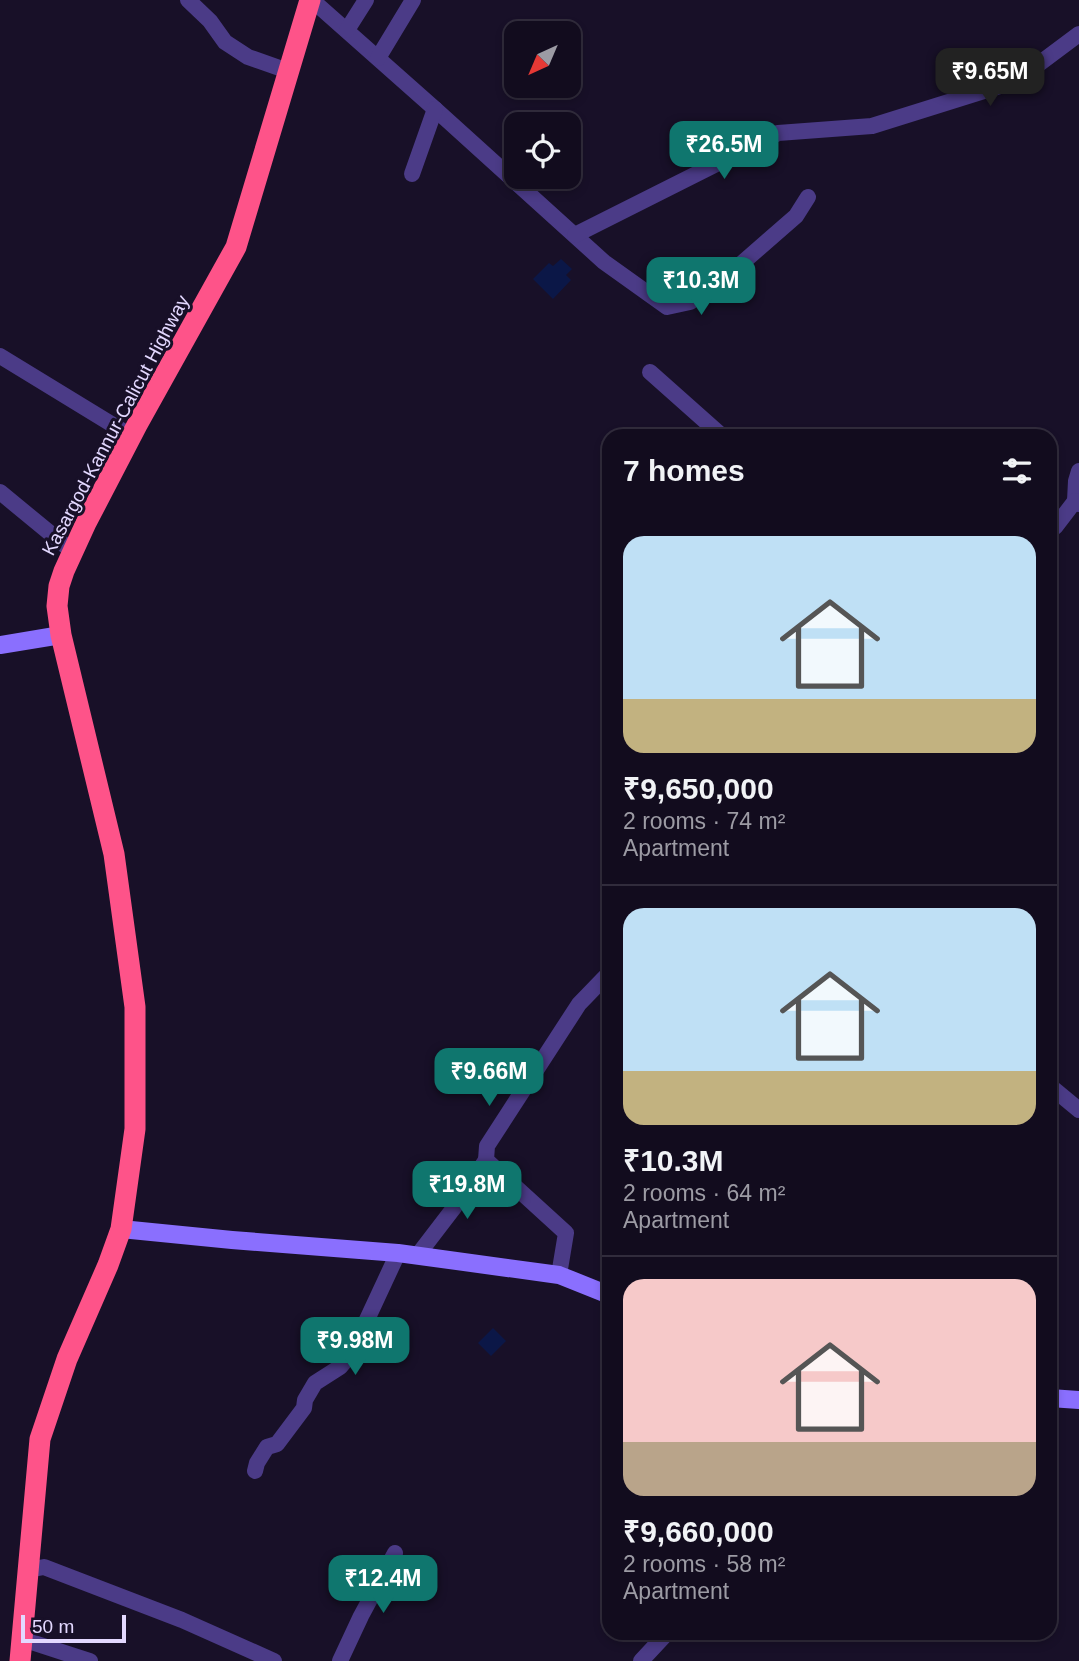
<!DOCTYPE html>
<html lang="en">
<head>
<meta charset="utf-8">
<style>
  :root { --surface:#120c1e; --page:#1b1527; --text:#f1f3f6; --muted:#9c9ba4; --line:#312c3c; --accent:#0f766e }
  body { margin:0; font-family:Arial,sans-serif; background:var(--page); color:var(--text); height:100vh; display:flex; flex-direction:column; font-size:26px; white-space:nowrap }
  * { box-sizing:border-box; margin:0 }
  p { font-size:23px; color:var(--muted) }
  .icon { flex:none; width:38px; height:38px; fill:none; stroke:currentColor; stroke-width:2; stroke-linecap:round; stroke-linejoin:round }
  .map { position:relative; flex:1; overflow:hidden }
  .sheet { position:absolute; left:602px; top:429px; width:455px; height:1211px; display:flex; flex-direction:column; background:var(--surface); border-radius:21px; box-shadow:0 4px 10px #0003,0 0 0 2px var(--line) }
  .sheet>* { flex:none }
  .needle { width:46px; rotate:224deg }
  .buttons { position:absolute; left:504px; top:21px; display:grid; gap:14px }
  .buttons a { display:grid; place-items:center; width:77px; height:77px; border-radius:14px; background:var(--surface); box-shadow:0 4px 10px #0003,0 0 0 2px var(--line); font-size:35px }
  .scale { position:absolute; left:21px; bottom:18px; width:105px; box-sizing:border-box; padding-left:7px; border:4px solid #e3d8ff; border-top:0; font-size:19px; line-height:24px; white-space:nowrap; color:#e3d8ff; -webkit-text-stroke:5px #181028; paint-order:stroke }
  .price { position:absolute; translate:-50% -60px; padding:0 16px; border-radius:14px; background:var(--accent); color:#fff; font-size:23px; line-height:46px; filter:drop-shadow(0 2px 4px #0008) }
  .price::after { content:''; position:absolute; left:50%; top:42px; width:21px; height:16px; margin-left:-10px; background:inherit; clip-path:polygon(0 0,100% 0,50% 100%) }
  .price.on { background:#222; color:#fff }
  ul { padding:0; list-style:none }
  li { display:grid; align-content:center; gap:14px; height:371px; padding:0 21px }
  li+li { border-top:2px solid var(--line) }
  li span { display:grid; place-items:center; height:217px; border-radius:21px; color:#555 }
  li>.icon { margin-inline-start:auto }
  span .icon { width:126px; height:126px; fill:#fffc; stroke-width:1 }
  li b { font-size:30px }
  h2 { display:flex; justify-content:space-between; align-items:center; height:84px; padding:0 21px; font-size:30px }
  .map>svg:first-child { display:block }
</style>
</head>
<body>
<div class="map">
<svg width="1079" height="1661" viewBox="0 0 1079 1661">
  <rect width="100%" height="100%" fill="#181028"/>
  <g fill="#0b1747">
    <path d="M561 259 572 269 566 275 571 280 553 299 533 279 549 263 553 266Z"/>
    <path d="M493 1328 506 1341 491 1356 478 1343Z"/>
    <path d="M399 1565 412 1575 397 1596 384 1586Z"/>
  </g>
  <g fill="none" stroke-linecap="round" stroke-linejoin="round">
    <g stroke="#4b3b87" stroke-width="16">
      <path d="M188 0 210 21 225 42 248 57 288 71"/>
      <path d="M312 0 435 109 604 262 667 307 690 302 741 264 796 216 808 197"/>
      <path d="M347 30 366 0"/>
      <path d="M378 58 413 0"/>
      <path d="M412 174 435 109"/>
      <path d="M575 235 778 133 872 126 1016 81 1079 34"/>
      <path d="M0 356 131 436"/>
      <path d="M650 372 722 436"/>
      <path d="M1079 471 1076 481 1075 501 1079 504"/>
      <path d="M0 492 73 552"/>
      <path d="M1050 531 1056 526 1075 501"/>
      <path d="M1050 1086 1079 1110"/>
      <path d="M417 1256 453 1209 486 1160"/>
      <path d="M559 1275 566 1233 486 1160 487 1146 579 1004 609 973"/>
      <path d="M255 1471 257 1463 267 1447 277 1444 304 1408 305 1400 315 1383 340 1367 351 1354 398 1253"/>
      <path d="M28 1570 44 1567 182 1620 274 1661"/>
      <path d="M22 1639 90 1661"/>
      <path d="M340 1661 361 1616 395 1553"/>
      <path d="M641 1661 667 1633"/>
    </g>
    <g stroke="#8a6ffe" stroke-width="18">
      <path d="M0 645 61 635"/>
      <path d="M121 1229 232 1240 398 1253 559 1275 609 1295"/>
      <path d="M1050 1398 1079 1400"/>
    </g>
    <path stroke="#fe5389" stroke-width="21" d="M20 1661 40 1439 67 1359 108 1265 121 1229 135 1129V1007L114 854 61 635 57 606 59 586 64 571 86 523 137 425 236 247 310 0"/>
  </g>
  <g text-anchor="middle" stroke-width="6" stroke-linejoin="round" paint-order="stroke">
    <g font-size="19" fill="#e3d8ff" stroke="#181028">
      <text transform="translate(115 425) rotate(-62)" y="7">Kasargod-Kannur-Calicut Highway</text>
    </g>
  </g>
</svg>
<div class="buttons">
<a><svg class="needle" viewBox="-14 -14 28 28"><path d="M0-13l5 13h-10z" fill="#e53935"/><path d="M0 13l5-13h-10z" fill="#9c9ba4"/></svg></a>
<a><svg class="icon" aria-label="locate" viewBox="0 0 24 24"><circle cx="12" cy="12" r="6"/><path d="M12 2v4M12 18v4M2 12h4M18 12h4"/></svg></a>
</div>
<div class="scale">50 m</div>
<b class="price on" style="left:990px;top:108px">₹9.65M</b>
<b class="price" style="left:724px;top:181px">₹26.5M</b>
<b class="price" style="left:701px;top:317px">₹10.3M</b>
<b class="price" style="left:489px;top:1108px">₹9.66M</b>
<b class="price" style="left:467px;top:1221px">₹19.8M</b>
<b class="price" style="left:355px;top:1377px">₹9.98M</b>
<b class="price" style="left:383px;top:1615px">₹12.4M</b>
<section class="sheet">
<h2>7 homes<svg class="icon" aria-label="filters" viewBox="0 0 24 24"><path d="M4 7h16M4 17h16"/><circle cx="9" cy="7" r="2"/><circle cx="15" cy="17" r="2"/></svg></h2>
<ul>
<li><span style="background:linear-gradient(#bfe0f5 75%,#c2b280 0)"><svg class="icon" aria-label="home" viewBox="0 0 24 24"><path d="M3 11l9-7 9 7M6 9v11h12V9"/></svg></span><div><b>₹9,650,000</b><p>2 rooms · 74 m²</p><p>Apartment</p></div></li>
<li><span style="background:linear-gradient(#bfe0f5 75%,#c2b280 0)"><svg class="icon" aria-label="home" viewBox="0 0 24 24"><path d="M3 11l9-7 9 7M6 9v11h12V9"/></svg></span><div><b>₹10.3M</b><p>2 rooms · 64 m²</p><p>Apartment</p></div></li>
<li><span style="background:linear-gradient(#f6c9c9 75%,#b9a48a 0)"><svg class="icon" aria-label="home" viewBox="0 0 24 24"><path d="M3 11l9-7 9 7M6 9v11h12V9"/></svg></span><div><b>₹9,660,000</b><p>2 rooms · 58 m²</p><p>Apartment</p></div></li>
</ul>
</section>
</div>
</body>
</html>
